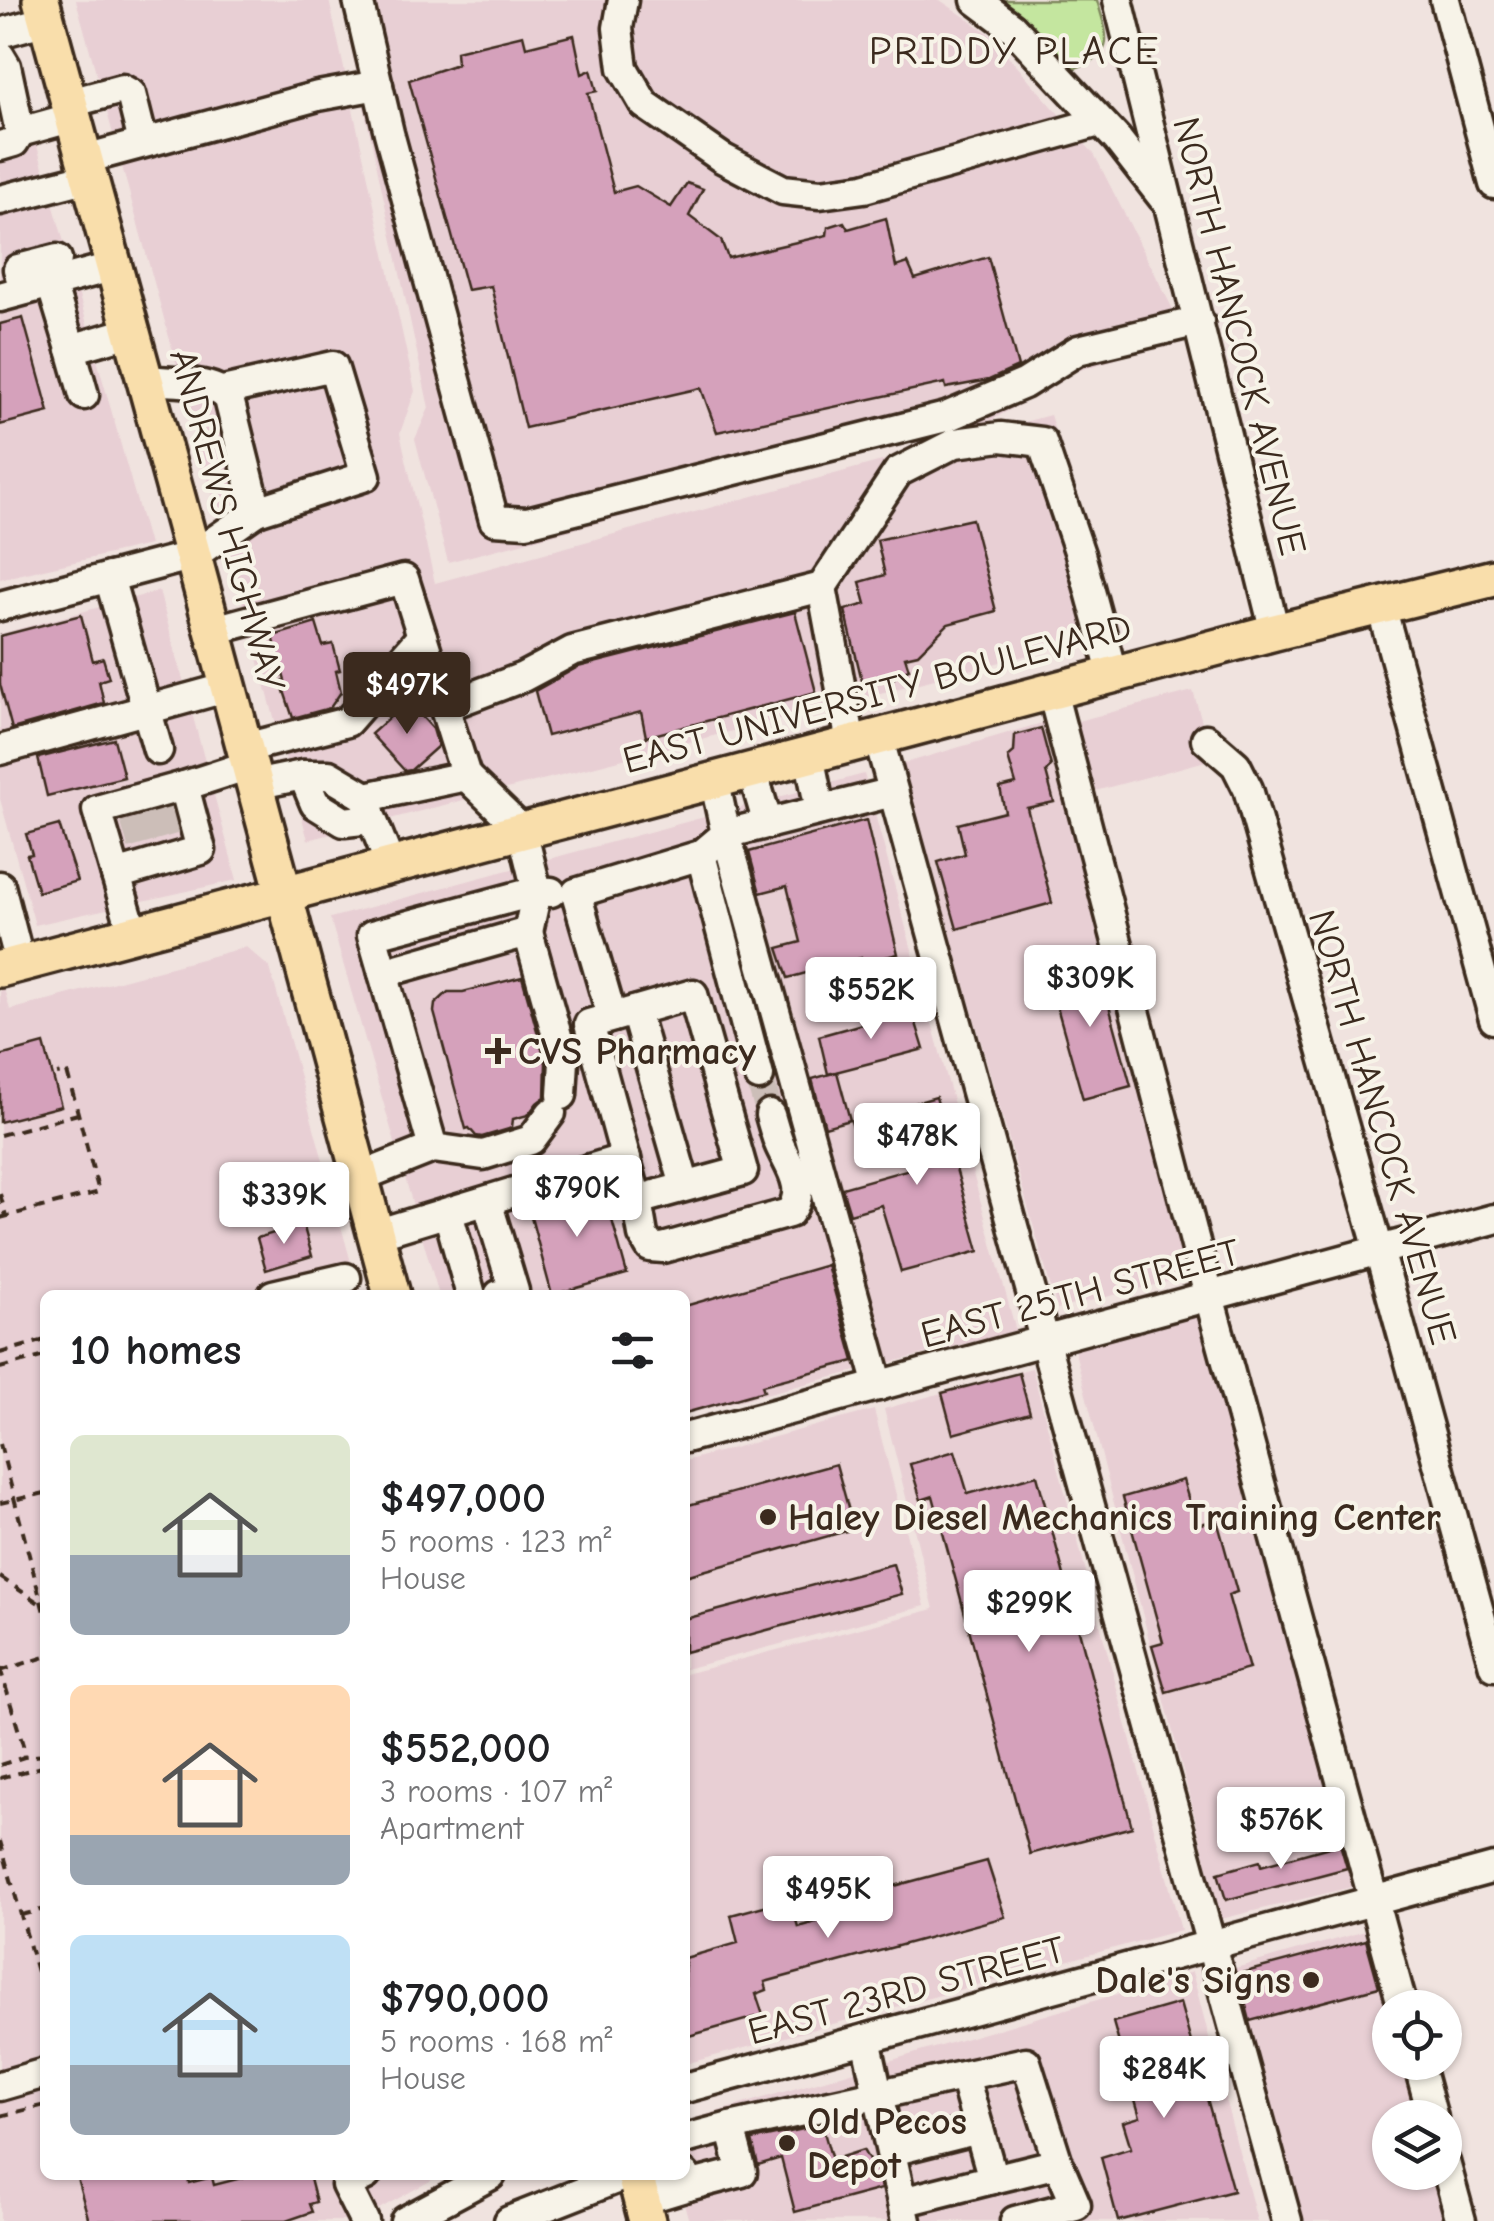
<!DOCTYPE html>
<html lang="en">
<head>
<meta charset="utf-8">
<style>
  :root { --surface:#fff; --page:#f6f6f6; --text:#202124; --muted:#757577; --accent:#3b2a1e }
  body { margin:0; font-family:"Comic Neue",sans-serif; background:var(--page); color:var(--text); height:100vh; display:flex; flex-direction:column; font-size:38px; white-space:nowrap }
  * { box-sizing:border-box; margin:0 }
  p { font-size:32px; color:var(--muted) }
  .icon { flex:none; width:55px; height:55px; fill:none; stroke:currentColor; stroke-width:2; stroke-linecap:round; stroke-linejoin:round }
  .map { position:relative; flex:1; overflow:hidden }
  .drawer { position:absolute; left:40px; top:1290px; width:650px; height:890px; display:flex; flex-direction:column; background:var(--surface); border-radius:15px; box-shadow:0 2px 8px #0004 }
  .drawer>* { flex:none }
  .tools { position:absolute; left:1372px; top:1990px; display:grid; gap:20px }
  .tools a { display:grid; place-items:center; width:90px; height:90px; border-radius:50%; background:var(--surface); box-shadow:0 2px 8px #0004; font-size:50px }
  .price { position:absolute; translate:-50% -85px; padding:0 22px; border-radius:10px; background:#fff; color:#222; font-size:32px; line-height:65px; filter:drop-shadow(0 2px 5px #0008) }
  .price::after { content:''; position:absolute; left:50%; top:60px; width:30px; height:22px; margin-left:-15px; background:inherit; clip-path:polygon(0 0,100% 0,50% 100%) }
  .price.current { background:var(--accent); color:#fff }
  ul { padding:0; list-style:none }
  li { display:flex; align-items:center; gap:30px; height:250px; padding:0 30px }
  li span { display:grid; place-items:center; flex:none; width:280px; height:200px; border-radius:15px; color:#555 }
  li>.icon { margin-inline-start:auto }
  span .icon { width:120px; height:120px; fill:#fffc; stroke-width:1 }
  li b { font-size:42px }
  h2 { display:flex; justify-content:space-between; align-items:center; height:120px; padding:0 30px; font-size:42px }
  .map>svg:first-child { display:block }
</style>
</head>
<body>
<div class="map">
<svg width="1494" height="2221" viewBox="0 0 1494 2221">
  <rect width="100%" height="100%" fill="#f0e3df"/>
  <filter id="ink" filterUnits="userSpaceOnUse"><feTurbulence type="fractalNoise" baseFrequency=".01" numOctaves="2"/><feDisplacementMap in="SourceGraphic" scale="20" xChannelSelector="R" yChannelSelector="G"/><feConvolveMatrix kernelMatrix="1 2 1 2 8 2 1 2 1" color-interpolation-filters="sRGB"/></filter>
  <g filter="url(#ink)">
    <g fill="#e8cfd4">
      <path d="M76 0H329L415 391 400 433 435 583 1050 415 1118 632 308 840Z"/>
      <path d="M341 0H940L987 32 1094 154 1187 337 1077 371 992 420 448 562 415 439 429 408Z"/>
      <path d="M0 14 149 545 0 579Z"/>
      <path d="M159 591 237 880 35 925 0 799V634Z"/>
      <path d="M1193 691 1213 759 1073 797 1055 727Z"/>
      <path d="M1049 721 1090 898 1196 1275 1057 1309 902 764Z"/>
      <path d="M864 774 1016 1331 685 1414V1295H439L330 918Z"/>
      <path d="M246 947 270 968 360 1295H45V2175H441L357 2221H0V974L10 1010Z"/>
      <path d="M1205 1311 1360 1885 1221 1919 1074 1348Z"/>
      <path d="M1032 1368 1181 1930 685 2064V1674L934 1609 884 1409Z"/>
      <path d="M874 1410 925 1606 685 1669V1461Z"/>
      <path d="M1372 1929 1390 2008V2062L1409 2063 1424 2117 1390 2118V2172L1439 2173 1453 2221H1302L1232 1969Z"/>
      <path d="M1192 1972 1257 2221H689L676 2175H685V2121Z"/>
    </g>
    <path fill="#c4e69f" stroke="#80885e" stroke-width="2.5" d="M997 0H1097C1107 36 1118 54 1075 68L1058 60Z"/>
    <g fill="#d5a1bb" stroke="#3b2a1e" stroke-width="2.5">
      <path d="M523 35 526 47 574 35 582 74 591 70 597 91 588 93 614 192 636 186 671 207 687 183 703 189 689 216 721 240 728 258 827 235 828 227 844 222 848 229 886 218 896 267 908 263 915 279 988 257 1018 367 989 380 946 388 945 383 717 432 701 388 525 428 491 286 467 290 409 80 457 64 456 51Z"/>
      <path d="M23 318 49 412 0 425V324Z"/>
      <path d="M972 519 996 611 948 624 918 654 905 657 909 669 893 675 894 678 863 685 845 610 866 604 860 582 885 575 877 540Z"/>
      <path d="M795 612 816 692 646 737 641 712 547 736 535 691 578 667Z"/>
      <path d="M81 615 93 661 103 658 109 678 99 681 104 703 12 729 0 684V636Z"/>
      <path d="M316 623 323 646 333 644 340 670 336 671 341 692 330 708 293 718 281 682 285 681 273 636Z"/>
      <path d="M408 701 433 729 438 746 411 770 405 771 371 734Z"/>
      <path d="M1041 728 1051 766 1046 772 1054 802 1027 808 1052 903 957 929 938 862 965 854 958 824 1005 812 1000 788 1016 784 1008 757 1014 752 1015 735Z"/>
      <path d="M114 739 124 777 47 796 38 758Z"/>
      <path d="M866 820 898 954 878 959 879 963 864 968 861 958 788 978 778 948 801 942 787 886 760 893 749 852Z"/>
      <path d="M59 825 77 881 38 892 27 855 32 854 26 834Z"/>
      <path d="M1097 962 1131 1086 1083 1099 1048 975Z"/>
      <path d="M522 977 546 1063 545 1097 537 1103 528 1115 513 1119 512 1127 509 1129 482 1137 476 1136 469 1128 466 1129 434 1012 435 1004 448 992H463Z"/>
      <path d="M912 1010 924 1049 828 1074 819 1036Z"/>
      <path d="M44 1044 61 1106 0 1122V1056Z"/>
      <path d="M837 1072 850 1120 825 1127 812 1079Z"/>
      <path d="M936 1097 979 1251 901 1272 881 1205 850 1214 842 1188 910 1169 900 1132 858 1143 851 1121Z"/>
      <path d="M602 1184 627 1274 552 1295 528 1206Z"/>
      <path d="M303 1224 312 1256 266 1270 257 1238Z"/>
      <path d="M827 1265 854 1361 762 1385 764 1391 685 1413V1306Z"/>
      <path d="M1019 1373 1030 1413 953 1434 942 1393Z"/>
      <path d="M955 1451 968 1494 1037 1475 1132 1827 1030 1854 933 1496 921 1500 910 1464Z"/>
      <path d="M836 1464 854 1529 685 1576V1506Z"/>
      <path d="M1183 1480 1196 1525 1217 1520 1237 1592 1228 1595 1249 1669 1166 1692 1152 1645 1163 1642 1123 1497Z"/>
      <path d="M893 1564 902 1594 685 1652V1619Z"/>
      <path d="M1340 1844 1347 1868 1226 1900 1218 1873 1260 1861 1261 1866Z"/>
      <path d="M987 1861 1005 1917 765 1982 767 1990 756 1994 763 2015 685 2037V1958L738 1943 731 1915 790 1899 798 1927 879 1904 876 1891Z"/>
      <path d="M1366 1940 1379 1987 1250 2021 1238 1974Z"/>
      <path d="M1180 2003 1233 2191 1118 2221 1101 2157 1131 2148 1123 2122 1140 2117 1113 2022Z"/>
      <path d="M822 2125 832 2160 863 2150 870 2162 875 2160 881 2189 795 2212 781 2158 758 2165 752 2140Z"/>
      <path d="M89 2175H188L189 2183 212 2177 214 2185 253 2175H309L316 2202 309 2204 312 2212 286 2221H89L77 2178Z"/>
    </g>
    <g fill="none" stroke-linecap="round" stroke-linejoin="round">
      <g stroke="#ccbeb8" stroke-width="28" stroke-dasharray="28 14" stroke-linecap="butt">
        <path d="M159 810 171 852"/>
        <path d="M134 818 146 859"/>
        <path d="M759 1076 770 1115"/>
      </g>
      <defs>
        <g id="minor">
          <path d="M358 0 389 133 494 520 527 522 946 417 1024 384 1078 350 1199 321"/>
          <path d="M623 0 618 28 623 68 644 104 722 158 783 190 820 194 864 188 1099 122"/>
          <path d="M976 0 1012 27 1117 139 1163 198"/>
          <path d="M1118 0 1275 632"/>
          <path d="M1445 0 1494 184"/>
          <path d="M0 33 47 20"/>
          <path d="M0 56 6 66 20 132 14 142 0 146"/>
          <path d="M70 103 122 89 131 94 143 142"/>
          <path d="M20 132 74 117"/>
          <path d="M85 159 318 96 378 85"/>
          <path d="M0 200 90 177"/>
          <path d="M51 283 71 349 133 331"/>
          <path d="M24 290 18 269 57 259"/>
          <path d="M0 297 115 266"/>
          <path d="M71 349 84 395"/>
          <path d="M223 391 333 366 366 476 257 511"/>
          <path d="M109 577 158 750"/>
          <path d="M822 587 851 743"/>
          <path d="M0 606 194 555 257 511 229 399C215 379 170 383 146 380"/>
          <path d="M1381 606 1494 1019"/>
          <path d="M214 630 404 579 466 776"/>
          <path d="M1052 691 1209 1296 1403 2008"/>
          <path d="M444 707 523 677 572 651 822 587 898 472 955 443 1001 437 1042 442 1080 554 1113 676"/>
          <path d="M878 736 1287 2221"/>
          <path d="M1206 739 1236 765 1248 789 1379 1250 1494 1666"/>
          <path d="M245 748 347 722 422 636"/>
          <path d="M0 750 229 687"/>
          <path d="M809 755 820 810"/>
          <path d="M752 770 768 824"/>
          <path d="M303 775 315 804 344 822 372 819 390 864"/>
          <path d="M254 785 303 775H329L366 797 370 812"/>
          <path d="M184 786 201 850 116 875 97 810Z"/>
          <path d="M184 786 249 765"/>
          <path d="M366 797 466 776 522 830 537 891 528 932"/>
          <path d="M701 855 759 1076"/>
          <path d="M116 875 133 933"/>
          <path d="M0 886 20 963"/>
          <path d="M383 973 372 935 537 891 551 892"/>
          <path d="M693 994 743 1171 637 1200 589 1024Z"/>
          <path d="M635 1011 685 1186"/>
          <path d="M612 1017 576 893 701 855 726 834 714 779"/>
          <path d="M433 1148 383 973 528 932 564 1061 562 1095"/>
          <path d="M360 1177 433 1148 483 1155 531 1140 551 1113"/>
          <path d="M637 1200 643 1235 650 1247 663 1248 789 1213C808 1190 790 1168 780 1146 776 1137 773 1125 770 1115"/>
          <path d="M487 1201 514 1291 499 1295"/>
          <path d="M448 1213 471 1295"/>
          <path d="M376 1234 626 1158"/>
          <path d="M273 1295 346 1278"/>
          <path d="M879 1386 726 834 893 792"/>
          <path d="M685 1438 1494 1219"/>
          <path d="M866 2039 906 2221"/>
          <path d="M1418 2062 1433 2118"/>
          <path d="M0 2086 45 2073"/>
          <path d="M685 2088 1494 1868"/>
          <path d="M685 2139 730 2127 1026 2062 1058 2163 1076 2205 1015 2221"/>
          <path d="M892 2151 979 2129"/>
          <path d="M1445 2162 1461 2221"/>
          <path d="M685 2175 688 2186 742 2172 730 2127"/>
          <path d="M993 2179 1058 2163"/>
          <path d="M642 2200 688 2186"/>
          <path d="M902 2202 993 2179 964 2076"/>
          <path d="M364 2221 346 2185 366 2175"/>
          <path d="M405 2221 491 2175"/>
          <path d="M509 2221 626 2175"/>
        </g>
        <g id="major">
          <path d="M41 0C161 431 275 863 392 1295"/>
          <path d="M0 969 1275 632 1494 578"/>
          <path d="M635 2175 647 2221"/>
        </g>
      </defs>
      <use href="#minor" stroke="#3b2a1e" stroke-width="35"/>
      <use href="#major" stroke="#3b2a1e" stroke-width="42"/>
      <g stroke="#3b2a1e" stroke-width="4" stroke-dasharray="10 8" stroke-linecap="butt">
        <path d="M0 1135 78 1114"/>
        <path d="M0 1194 6 1216"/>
        <path d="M0 1218 99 1192 67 1072 57 1074"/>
        <path d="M0 1353 45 1340"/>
        <path d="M0 1368 45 1356"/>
        <path d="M0 1444 45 1616"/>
        <path d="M0 1503 45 1493"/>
        <path d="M0 1577 42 1605"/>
        <path d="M0 1668 23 1745 24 1757"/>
        <path d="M0 1671 45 1657"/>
        <path d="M0 1765 24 1757 45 1755"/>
        <path d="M0 1778 45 1766"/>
        <path d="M0 1841 45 2000"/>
        <path d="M21 1915 45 1909"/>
        <path d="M0 2116 45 2105"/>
      </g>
      <use href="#minor" stroke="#f7f3e8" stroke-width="28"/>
      <use href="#major" stroke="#f9deab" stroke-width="35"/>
    </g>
  </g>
  <g fill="#3b2a1e" stroke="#f7f3e8" stroke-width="4">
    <path d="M493 1036h10v10h10v10h-10v10h-10v-10h-10v-10h10z"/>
    <circle cx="768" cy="1517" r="10"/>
    <circle cx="1311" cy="1980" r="10"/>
    <circle cx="787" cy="2143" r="10"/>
  </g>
  <g text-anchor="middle" stroke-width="8" stroke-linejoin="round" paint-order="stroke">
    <g font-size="38" fill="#3b2a1e" stroke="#f7f3e8">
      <text transform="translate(1240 336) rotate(76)" y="13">NORTH HANCOCK AVENUE</text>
      <text transform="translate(228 520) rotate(75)" y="13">ANDREWS HIGHWAY</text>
      <text transform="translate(877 693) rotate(-15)" y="13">EAST UNIVERSITY BOULEVARD</text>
      <text transform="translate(1383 1127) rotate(74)" y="13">NORTH HANCOCK AVENUE</text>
      <text transform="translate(1080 1293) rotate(-15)" y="13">EAST 25TH STREET</text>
      <text transform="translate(906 1990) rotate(-15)" y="13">EAST 23RD STREET</text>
    </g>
    <g font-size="38" font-weight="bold" fill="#3b2a1e" stroke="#f7f3e8" text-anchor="start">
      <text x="518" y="1064">CVS Pharmacy</text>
      <text x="788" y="1530">Haley Diesel Mechanics Training Center</text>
      <text x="1291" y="1993" text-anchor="end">Dale's Signs</text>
      <text x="807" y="2134">Old Pecos<tspan x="807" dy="44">Depot</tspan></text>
    </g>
    <g font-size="40" letter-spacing="2.5" fill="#3b2a1e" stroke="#f7f3e8">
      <text x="1015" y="64">PRIDDY PLACE</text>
    </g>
  </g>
</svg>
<div class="tools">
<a><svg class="icon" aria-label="locate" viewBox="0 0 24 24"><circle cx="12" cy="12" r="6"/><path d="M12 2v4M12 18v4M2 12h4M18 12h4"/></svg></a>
<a><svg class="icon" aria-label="layers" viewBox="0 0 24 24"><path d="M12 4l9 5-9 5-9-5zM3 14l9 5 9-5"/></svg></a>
</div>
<b class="price current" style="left:407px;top:737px">$497K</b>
<b class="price" style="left:1090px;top:1030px">$309K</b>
<b class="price" style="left:871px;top:1042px">$552K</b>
<b class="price" style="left:917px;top:1188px">$478K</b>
<b class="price" style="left:577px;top:1240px">$790K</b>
<b class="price" style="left:284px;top:1247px">$339K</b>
<b class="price" style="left:1029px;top:1655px">$299K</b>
<b class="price" style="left:1281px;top:1872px">$576K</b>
<b class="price" style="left:828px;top:1941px">$495K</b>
<b class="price" style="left:1164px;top:2121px">$284K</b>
<section class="drawer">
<h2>10 homes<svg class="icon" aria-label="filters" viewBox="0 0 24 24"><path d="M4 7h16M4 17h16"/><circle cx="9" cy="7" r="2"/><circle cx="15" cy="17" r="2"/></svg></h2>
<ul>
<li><span style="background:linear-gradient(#dfe7d0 60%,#9aa5b1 0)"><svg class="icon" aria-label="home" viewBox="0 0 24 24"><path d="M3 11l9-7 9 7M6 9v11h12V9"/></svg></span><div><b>$497,000</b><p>5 rooms · 123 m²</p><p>House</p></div></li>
<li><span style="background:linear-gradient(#ffd9b3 75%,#9aa5b1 0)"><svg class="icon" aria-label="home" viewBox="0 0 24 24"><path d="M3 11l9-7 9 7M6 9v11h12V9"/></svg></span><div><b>$552,000</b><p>3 rooms · 107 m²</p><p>Apartment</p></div></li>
<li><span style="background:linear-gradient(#bfe0f5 65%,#9aa5b1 0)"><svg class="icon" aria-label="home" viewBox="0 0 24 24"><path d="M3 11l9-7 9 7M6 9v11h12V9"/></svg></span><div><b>$790,000</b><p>5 rooms · 168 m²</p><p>House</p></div></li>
</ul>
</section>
</div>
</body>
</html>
